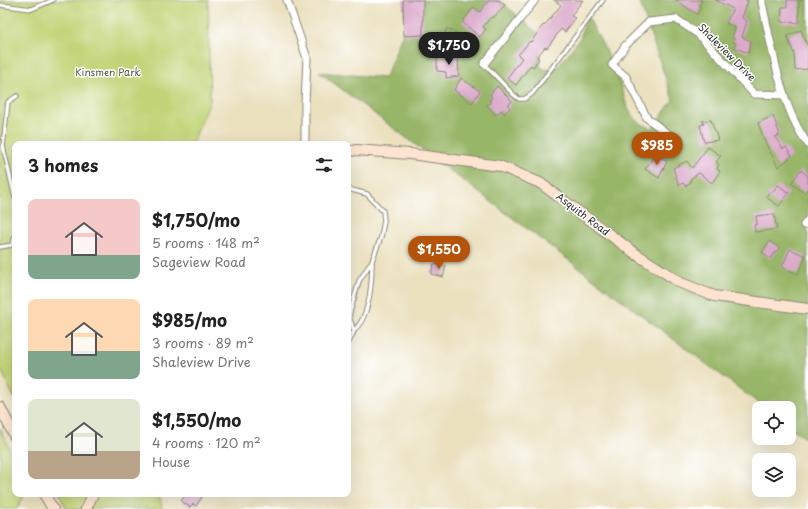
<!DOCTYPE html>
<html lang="en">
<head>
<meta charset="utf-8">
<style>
  :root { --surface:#fff; --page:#f6f6f6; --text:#222; --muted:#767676; --accent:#b45309 }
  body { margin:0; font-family:"Playpen Sans",sans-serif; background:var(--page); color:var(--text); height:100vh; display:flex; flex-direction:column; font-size:15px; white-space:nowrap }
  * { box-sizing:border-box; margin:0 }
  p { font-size:13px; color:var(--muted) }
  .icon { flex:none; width:22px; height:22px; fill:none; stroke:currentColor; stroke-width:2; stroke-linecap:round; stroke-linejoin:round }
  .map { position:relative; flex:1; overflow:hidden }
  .drawer { position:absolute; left:12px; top:141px; width:339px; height:356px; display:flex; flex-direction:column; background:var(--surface); border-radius:8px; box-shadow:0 4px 16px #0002 }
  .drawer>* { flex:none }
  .fabs { position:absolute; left:752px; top:401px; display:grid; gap:8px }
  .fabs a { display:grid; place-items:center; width:44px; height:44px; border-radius:8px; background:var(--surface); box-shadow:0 4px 16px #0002; font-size:20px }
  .price { position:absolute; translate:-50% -34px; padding:0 9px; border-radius:14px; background:var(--accent); color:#fff; font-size:13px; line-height:26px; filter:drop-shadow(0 1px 2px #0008) }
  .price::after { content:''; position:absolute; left:50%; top:24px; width:12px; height:9px; margin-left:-6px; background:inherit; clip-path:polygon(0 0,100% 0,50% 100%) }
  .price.on { background:#222; color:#fff }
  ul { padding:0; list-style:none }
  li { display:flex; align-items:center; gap:12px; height:100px; padding:0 16px }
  li span { display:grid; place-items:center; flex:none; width:112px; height:80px; border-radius:8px; color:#555 }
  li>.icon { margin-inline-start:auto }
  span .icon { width:48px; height:48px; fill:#fffc; stroke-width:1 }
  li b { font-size:17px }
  h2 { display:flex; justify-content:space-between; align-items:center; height:48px; padding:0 16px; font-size:17px }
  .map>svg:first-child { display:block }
</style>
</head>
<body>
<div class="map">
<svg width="808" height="509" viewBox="0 0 808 509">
  <rect width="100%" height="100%" fill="#fff"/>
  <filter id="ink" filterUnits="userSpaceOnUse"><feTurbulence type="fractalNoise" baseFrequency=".025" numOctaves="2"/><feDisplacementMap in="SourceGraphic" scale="8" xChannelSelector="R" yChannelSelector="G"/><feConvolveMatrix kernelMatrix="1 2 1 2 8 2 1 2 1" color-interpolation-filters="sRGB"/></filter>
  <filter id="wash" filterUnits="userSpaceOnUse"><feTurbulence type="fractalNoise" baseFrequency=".012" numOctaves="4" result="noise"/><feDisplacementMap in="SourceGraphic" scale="16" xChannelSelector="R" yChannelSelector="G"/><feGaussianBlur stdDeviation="0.9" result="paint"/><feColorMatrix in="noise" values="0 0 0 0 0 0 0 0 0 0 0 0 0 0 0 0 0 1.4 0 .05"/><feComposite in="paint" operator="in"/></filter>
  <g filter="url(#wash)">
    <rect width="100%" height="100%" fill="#ebe1bf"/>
    <g fill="#c1d477" stroke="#768051">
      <path d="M0 0H208L210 101 192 144H15V400L0 367Z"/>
      <path d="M0 428 15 461V494H25L17 509H0Z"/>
      <path d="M59 494H159L162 509H67Z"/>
    </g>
    <path fill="#98b668" stroke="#62704a" d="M416 0H499L540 35V66L545 70 558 67 580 38 587 15 616 70 627 107 638 122 652 129 673 100 639 0H808V440L789 426V408H765L319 72 385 78Z"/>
    <g id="blocks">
      <g fill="#dbaacb">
        <path d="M403 0H423V35L404 36Z"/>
        <path d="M489 0H498L505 5 493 18 491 17 483 27 486 29 480 37 462 22 474 7 480 12Z"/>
        <path d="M554 0H583L571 16 575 18 565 32 561 29 547 48 545 47 537 57 539 59 533 67 531 65 516 85 507 78 522 58 518 55 530 41 531 42 543 25 544 26 561 5Z"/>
        <path d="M675 0H702L699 6 701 7 697 14Z"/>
        <path d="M715 0H748L742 18 747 21 742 37 751 41 748 53 734 47 736 43 733 42 735 39 732 38 735 27 726 23 733 9Z"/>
        <path d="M787 0H799V23L781 22 782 7H787Z"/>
        <path d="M447 28 467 39 459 54 440 44Z"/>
        <path d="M801 30 808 47V69L795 70 794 54 787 36Z"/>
        <path d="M458 57 459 76 446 78V72L437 71V58Z"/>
        <path d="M461 78 480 91 472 103 454 90Z"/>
        <path d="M497 86 512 101 508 105 510 108 504 114 501 110 496 115 487 105 491 101 489 100 492 97 490 95Z"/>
        <path d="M773 116 780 135 775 137 783 149 786 147 792 156 778 167 765 142 758 123Z"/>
        <path d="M711 120 718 140 704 142 700 125 704 124 702 121Z"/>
        <path d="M708 147 721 156 716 162 719 164 717 169 720 171 712 183 699 173 690 179 691 182 685 186 683 183 679 185 673 168 687 161 692 168Z"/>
        <path d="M656 154 667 161 659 178 645 169Z"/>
        <path d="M801 170 808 176V188L804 193 791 183Z"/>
        <path d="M778 185 789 193 779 206 766 197 770 191 772 193Z"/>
        <path d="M774 214 777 229 755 232 754 225 757 224 756 216Z"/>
        <path d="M770 241 779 248 770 259 762 252Z"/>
        <path d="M790 249 806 256 798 274 782 267Z"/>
        <path d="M434 264 446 266 443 277 431 274Z"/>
        <path d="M186 494H204L196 506 193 504 190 507 181 501Z"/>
      </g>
    </g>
  </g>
  <g filter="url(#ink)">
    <use href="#blocks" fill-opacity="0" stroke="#8b8675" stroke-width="1"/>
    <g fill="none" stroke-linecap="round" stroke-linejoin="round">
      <defs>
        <g id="lane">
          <path d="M0 5 32 9 53 0"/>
          <path d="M484 64 514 95 519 99H524L532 94 603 0"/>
          <path d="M348 189 367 194 383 211 384 221 381 237 372 261 359 281 349 316 354 331C357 327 361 323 363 318 371 301 372 280 372 261"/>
          <path d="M15 198 3 146 8 102 17 96"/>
          <path d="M0 247 12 245 15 237"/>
          <path d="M348 344 354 331"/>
        </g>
        <g id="street">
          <path d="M287 0 307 58 305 104V144"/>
          <path d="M762 0V3C772 47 781 108 808 144"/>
          <path d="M484 64 535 0"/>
          <path d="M678 139 668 134 647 118 626 77 612 65 625 46 649 22 676 19 698 34 754 94 784 95"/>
          <path d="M804 225 808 220"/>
        </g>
        <g id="secondary">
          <path d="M348 152 356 150 410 154 500 166 540 183 636 254 681 283 714 296 808 309"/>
          <path d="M0 407 15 437"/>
          <path d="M44 494 53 509"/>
          <path d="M86 509 93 494"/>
        </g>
      </defs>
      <use href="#lane" stroke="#8b8675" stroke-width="5.5"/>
      <use href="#street" stroke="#8b8675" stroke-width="9"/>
      <use href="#secondary" stroke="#8b8675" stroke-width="12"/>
      <use href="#lane" stroke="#fff" stroke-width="3.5"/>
      <use href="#street" stroke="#fff" stroke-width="7"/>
      <use href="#secondary" stroke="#fde4d1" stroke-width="10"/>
    </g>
  </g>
  <g text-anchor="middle" stroke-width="3" stroke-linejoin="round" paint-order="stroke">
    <g font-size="10" fill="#2b2b2b" stroke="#fff">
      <text transform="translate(727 52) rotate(45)" y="4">Shaleview Drive</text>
      <text transform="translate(583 214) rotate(37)" y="4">Asquith Road</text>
    </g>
    <g font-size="10" fill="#585e42" stroke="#fff">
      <text x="108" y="76">Kinsmen Park</text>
    </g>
  </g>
</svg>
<div class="fabs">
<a><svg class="icon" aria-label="locate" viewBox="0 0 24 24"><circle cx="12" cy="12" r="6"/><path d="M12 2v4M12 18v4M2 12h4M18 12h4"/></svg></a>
<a><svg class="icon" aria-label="layers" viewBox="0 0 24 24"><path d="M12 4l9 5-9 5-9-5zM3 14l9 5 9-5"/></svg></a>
</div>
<b class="price on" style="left:449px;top:66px">$1,750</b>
<b class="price" style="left:657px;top:166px">$985</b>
<b class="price" style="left:439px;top:270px">$1,550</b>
<section class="drawer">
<h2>3 homes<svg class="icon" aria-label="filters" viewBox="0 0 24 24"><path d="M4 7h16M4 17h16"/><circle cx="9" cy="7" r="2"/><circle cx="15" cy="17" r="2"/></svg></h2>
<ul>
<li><span style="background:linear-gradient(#f6c9c9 70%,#7fa58c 0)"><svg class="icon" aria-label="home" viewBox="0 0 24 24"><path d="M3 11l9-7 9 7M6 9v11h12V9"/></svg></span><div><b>$1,750/mo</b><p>5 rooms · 148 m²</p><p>Sageview Road</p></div></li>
<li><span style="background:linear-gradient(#ffd9b3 65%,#7fa58c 0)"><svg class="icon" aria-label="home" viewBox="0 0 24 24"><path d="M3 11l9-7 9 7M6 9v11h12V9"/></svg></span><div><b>$985/mo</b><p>3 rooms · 89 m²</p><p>Shaleview Drive</p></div></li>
<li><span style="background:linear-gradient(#dfe7d0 65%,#b9a48a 0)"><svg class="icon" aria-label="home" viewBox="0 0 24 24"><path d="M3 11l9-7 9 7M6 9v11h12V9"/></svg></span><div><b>$1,550/mo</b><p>4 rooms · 120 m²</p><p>House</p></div></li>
</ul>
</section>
</div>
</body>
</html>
